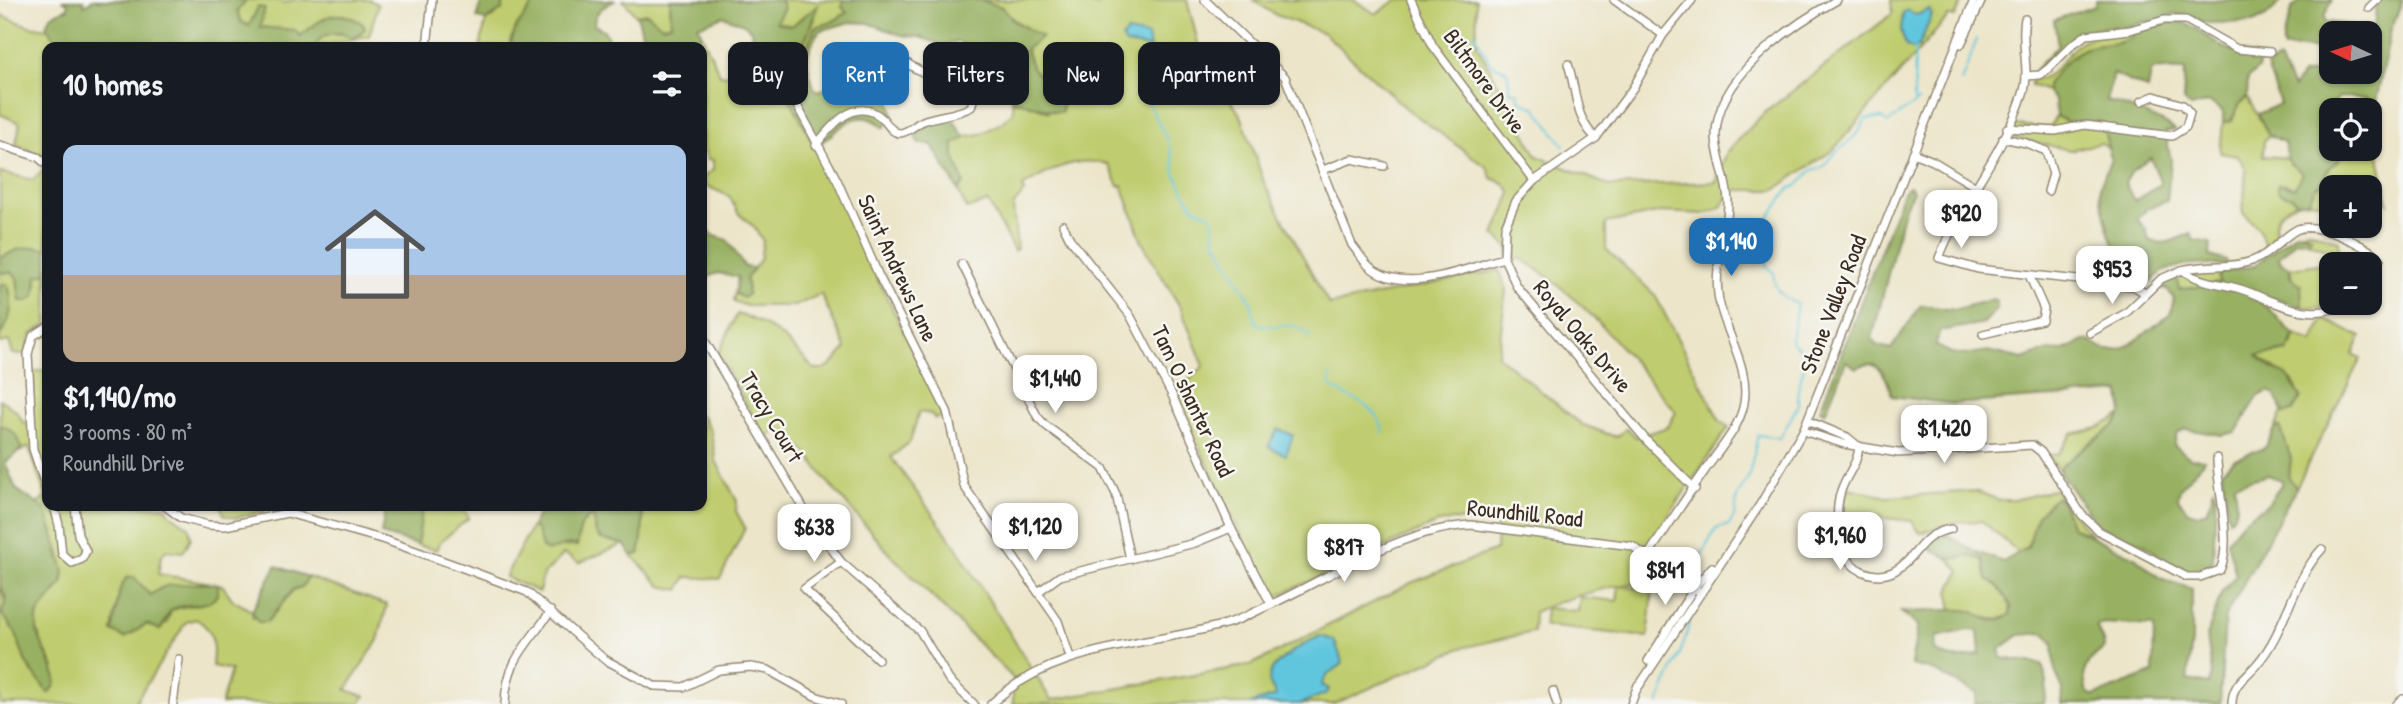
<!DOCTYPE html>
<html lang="en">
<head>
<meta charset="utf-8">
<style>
  :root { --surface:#171b24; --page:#242831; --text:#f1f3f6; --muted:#9ea1a6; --line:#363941; --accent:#1f6fb2 }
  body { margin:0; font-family:"Patrick Hand",sans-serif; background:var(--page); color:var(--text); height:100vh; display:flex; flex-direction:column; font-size:26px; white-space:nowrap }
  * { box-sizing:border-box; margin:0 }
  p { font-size:23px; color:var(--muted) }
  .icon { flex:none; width:38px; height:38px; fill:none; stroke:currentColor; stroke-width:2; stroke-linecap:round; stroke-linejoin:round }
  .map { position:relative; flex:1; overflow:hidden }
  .sheet { position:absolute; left:42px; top:42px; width:665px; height:469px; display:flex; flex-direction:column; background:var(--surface); border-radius:14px; box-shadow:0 2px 5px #0004 }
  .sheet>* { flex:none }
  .hud { position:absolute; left:728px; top:42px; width:665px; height:63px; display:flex; gap:14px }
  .needle { width:46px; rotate:274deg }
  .buttons { position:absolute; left:2319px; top:21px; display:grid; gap:14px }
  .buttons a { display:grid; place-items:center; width:63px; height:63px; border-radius:14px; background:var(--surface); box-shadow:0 2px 5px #0004; font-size:35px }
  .price { position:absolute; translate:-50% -60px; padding:0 16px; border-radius:14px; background:#fff; color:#222; font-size:23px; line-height:46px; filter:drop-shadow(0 2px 4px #0008) }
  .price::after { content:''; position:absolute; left:50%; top:42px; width:21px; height:16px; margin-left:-10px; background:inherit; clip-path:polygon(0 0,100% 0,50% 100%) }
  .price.selected { background:var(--accent); color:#fff }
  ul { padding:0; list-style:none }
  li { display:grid; align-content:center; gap:14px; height:371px; padding:0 21px }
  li+li { border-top:2px solid var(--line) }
  li span { display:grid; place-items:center; height:217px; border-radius:14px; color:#555 }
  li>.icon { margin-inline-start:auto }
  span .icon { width:126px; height:126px; fill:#fffc; stroke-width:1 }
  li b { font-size:30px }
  h2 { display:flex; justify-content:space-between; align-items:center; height:84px; padding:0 21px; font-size:30px }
  .tag { padding:0 24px; border-radius:14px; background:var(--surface); box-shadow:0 2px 5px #0004; font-size:24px; line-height:63px }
  .tag.selected { background:var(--accent); color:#fff }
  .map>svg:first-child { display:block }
</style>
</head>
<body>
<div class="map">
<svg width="2403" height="704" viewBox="0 0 2403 704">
  <rect width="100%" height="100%" fill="#f6f6f2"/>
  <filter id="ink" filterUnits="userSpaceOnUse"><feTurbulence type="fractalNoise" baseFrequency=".0143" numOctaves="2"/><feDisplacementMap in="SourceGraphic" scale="14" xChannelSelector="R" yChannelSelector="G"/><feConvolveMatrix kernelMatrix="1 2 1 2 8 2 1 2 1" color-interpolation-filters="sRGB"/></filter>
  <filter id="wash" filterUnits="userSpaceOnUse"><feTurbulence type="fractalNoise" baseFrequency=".00686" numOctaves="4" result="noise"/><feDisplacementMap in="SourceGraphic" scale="28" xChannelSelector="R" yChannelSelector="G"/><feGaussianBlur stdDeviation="1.57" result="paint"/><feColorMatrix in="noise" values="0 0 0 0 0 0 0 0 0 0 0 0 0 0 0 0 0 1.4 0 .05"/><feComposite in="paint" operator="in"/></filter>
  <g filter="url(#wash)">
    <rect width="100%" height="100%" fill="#ece5c9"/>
    <g fill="#bfcd6f" stroke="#7d7c46" stroke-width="2">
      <path d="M247 0H279L284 3 293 0H370L378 5 369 36 315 47C321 32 339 30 353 38L361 34 364 25C335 4 323 19 300 36 280 25 261 32 241 22L237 10Z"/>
      <path d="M511 0H537L510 40V47H480L486 20 495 16 504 1Z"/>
      <path d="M623 0H670L671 25 662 26 645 13 636 15Z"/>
      <path d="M780 0H843L847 12 830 23 815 27C808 43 798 73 779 75L834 182 865 253 945 415 935 419 931 414 919 412 910 442 891 457 955 545 1051 700 1251 665 1413 582 1496 550 1497 522 1453 520 1435 524 1275 597 1270 596 1174 394 1204 366 1180 307 1142 242 1122 185 1119 186 1108 164C1075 155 1049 171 1022 187L1024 192 1013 206 1017 249 1014 251 988 202 966 209 958 190 964 183 954 156V144L967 136 981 134 1004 121 1013 112 1012 101 1026 102 1048 112 1063 91 1082 87 1092 74 1109 75 1097 59H1071L1054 80H1044L1033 70 1026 48 1041 37C1019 25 1004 10 981 0H1076L1097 6 1102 0H1187L1200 50 1242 118 1265 185 1329 305 1499 270 1506 289 1498 356 1581 424 1616 437 1627 428 1636 437 1668 427 1676 412C1628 356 1585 297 1520 258L1510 262 1508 247 1494 235 1511 193 1504 183 1491 178 1488 168 1407 109 1324 33 1276 15 1253 0H1354L1376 14 1396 0H1476L1477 45 1537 156 1610 186 1716 182 1727 152 1763 114 1892 14 1891 0H1963L1955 17H1948L1833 150 1774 190H1734L1720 208 1703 214 1662 212 1606 223V249L1655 295 1720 421 1729 427 1647 546V562L1668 579C1622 583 1577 593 1534 612L1533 632 1461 648 1334 704H1013V678L891 555 825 479 806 452 779 429 765 438 718 354 737 314C772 323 789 342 813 368 830 373 836 359 846 348L821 294 795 306H746L733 301 735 293 743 297 748 289 746 279 760 260 763 241 754 227 739 214 729 196 702 184 703 177 713 170V160L708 159 702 146V47H689L691 39 702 35 720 75 738 74 747 64 779 69 805 40 815 19 804 15 792 26 776 22 784 8Z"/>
      <path d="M0 15 29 26 48 29 67 47H47L46 158 16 144 20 123 0 114Z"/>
      <path d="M2136 31C2126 50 2101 40 2082 50 2068 57 2057 74 2047 85V91L2031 85V79C2054 83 2065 51 2082 41 2098 33 2118 33 2136 31Z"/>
      <path d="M2247 97 2269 135 2264 140 2263 156 2287 158 2302 173 2295 188 2284 184 2296 203C2279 211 2268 221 2280 239L2266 249 2259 229 2243 213 2246 169 2238 156 2220 153 2223 122 2232 121 2239 105Z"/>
      <path d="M2056 116 2064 120 2102 121 2109 149 2101 143 2070 150 2010 137 2015 125 2050 128Z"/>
      <path d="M2359 149 2378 150 2388 203 2370 187 2355 181 2351 187H2331V204L2309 201 2315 187 2323 183 2331 163 2338 161 2344 150Z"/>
      <path d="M45 168 47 249H19L0 258V172L33 180Z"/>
      <path d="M2308 230 2339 241 2337 264H2331V303H2338L2330 308 2298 307 2290 268 2326 263 2333 252 2305 240H2309L2308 234 2302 232Z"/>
      <path d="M2190 270 2227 271 2222 273 2220 284 2178 290 2174 276Z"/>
      <path d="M12 272 17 278 20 300 37 286V275L47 273V324L31 335 25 354H13L9 341 0 343V335L5 329 0 273Z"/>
      <path d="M2324 319 2361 337 2353 354 2361 358 2296 488 2289 478C2290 450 2286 452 2280 427L2275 429 2283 410 2284 413 2301 397 2292 381 2256 355 2279 353 2293 344 2295 335 2312 342Z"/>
      <path d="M47 370V506H165L170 514 189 527 191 538 183 552 166 550 161 557 158 574 206 582C184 590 171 582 150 595L140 584 120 589 112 631 133 633 147 624 155 628 167 623 171 611C184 603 221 609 218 584L222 585 233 600 252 611 253 618 276 612C283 602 289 589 302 587L308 577 387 605 378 640 346 690 365 696 359 704H221L231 670 212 666C214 645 216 631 196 619L186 622 134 704H0V585L26 663 32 672 54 668C47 651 34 637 37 618 40 603 57 596 62 583 68 569 48 511 36 504L46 497 29 447 19 452 21 449 7 428 0 425V399L16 411 24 423 32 424V372Z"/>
      <path d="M2122 415 2110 431 2094 439 2059 469 2061 474 2048 456 2059 453 2072 434 2098 428Z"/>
      <path d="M702 416 711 432 716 461 737 501 736 511 745 528 720 579 686 577 679 590 661 586 631 555 639 554C642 543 645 516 640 506H702Z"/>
      <path d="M1850 488 1887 497 1976 491 1999 500H2014L2061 488 2079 522 2092 535 2072 527 2062 501 2056 497C2031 513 2040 538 2019 553L1982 521 1957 522 1920 533 1912 521 1867 516 1845 529 1844 500Z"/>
      <path d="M221 506H265V511L236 518 224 515Z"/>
      <path d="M423 506H467L463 509 469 518 440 542 436 550 417 545Z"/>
      <path d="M593 514 596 533 601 539 624 544 579 563 564 554 543 575 539 592 505 577 532 526 556 547 577 546C580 531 578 522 593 514Z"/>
      <path d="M1971 556 1983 560 1987 579 1997 585 2011 606 2010 615C1989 627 1973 609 1952 611L1949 592 1960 571 1949 559Z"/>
      <path d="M1619 586 1653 590 1648 637 1544 626 1546 608 1578 611 1580 597 1617 601Z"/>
    </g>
    <g fill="#97b062" stroke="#696d40" stroke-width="2" fill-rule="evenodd">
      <path d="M62 0H84V5L93 0H247L237 11 241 22 249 26 258 7 265 8 260 27 295 30 300 36C318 24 328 8 352 18 359 21 362 22 365 29L353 38C339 30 321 32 315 47H200L197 44H166L165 47H67L54 37 46 25 52 15 68 8V3Z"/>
      <path d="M482 0H508L504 1 502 10 486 20 477 18Z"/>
      <path d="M537 0H616C604 6 594 11 594 25L604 30 612 47H510L516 27Z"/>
      <path d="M670 0H780L784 8 776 22 792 26 818 5 805 40 791 53 790 65 779 69 747 64 752 31 744 24 723 16 698 26 702 35 691 39 689 47 685 43C673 44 650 55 643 37 640 29 641 23 636 15L648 14 662 26 671 24Z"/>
      <path d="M843 0H981L1002 7 1015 22 1042 37 1026 49 1033 69 1044 80H1054L1071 59H1103L1110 75 1092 74 1082 87 1063 91 1062 112C1044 112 1030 102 1012 101L1004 75 993 67 983 70 966 47 958 41 943 45 919 37 901 35 869 23 850 22 819 31C803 57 805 60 814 88L818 91C840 82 863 71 887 81L893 115 884 128C857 101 837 133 815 147L778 75C798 72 808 43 815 27L830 23 847 13 842 7Z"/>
      <path d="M2096 0H2283L2266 16 2253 22 2205 23 2192 16 2174 14 2126 27 2097 28 2077 36 2047 66 2036 69 2058 45 2054 20 2095 6Z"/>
      <path d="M2301 0H2332L2324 17 2326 22 2374 27 2377 4 2384 0H2403L2391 29 2374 111 2378 150 2370 145 2367 98 2339 97 2335 102V110H2331V149H2345L2338 161 2328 168 2323 183 2315 187 2309 201 2296 203 2293 197 2279 193 2277 189 2278 184 2295 188 2302 173 2288 162 2284 142 2269 135 2258 114 2280 104 2267 66 2279 60 2293 88 2302 75 2320 72 2329 62 2328 56C2314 46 2300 47 2283 48 2281 32 2291 24 2292 8ZM2331 33H2370V72H2331Z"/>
      <path d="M2173 22 2187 23 2225 48 2260 58 2258 69 2248 78 2247 97 2239 105 2231 121 2223 122V112L2210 102 2191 107 2183 100 2185 70 2155 69 2151 72 2148 89 2113 74 2106 101C2123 105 2162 119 2175 130L2165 132 2171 160 2167 201 2148 208 2137 219 2146 229 2149 240C2162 247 2178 239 2191 233L2193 240 2211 243 2210 256 2227 261V265C2202 265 2169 260 2151 282L2132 279 2110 236 2100 196V186L2111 159 2102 122H2067L2056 116 2055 101 2047 91V85C2054 74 2070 56 2082 50 2101 40 2126 50 2136 31ZM2151 158 2161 184 2134 201 2125 183 2132 171Z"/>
      <path d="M948 117 954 121 963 135 967 136 954 144V156L964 183 958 190 932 145 919 144 913 132Z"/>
      <path d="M1910 186 1913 191 1904 209 1872 339 1876 345 1891 349 1921 305 1954 310 1993 299 1997 301V308L1984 323 1940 331 1935 345 1951 353 1965 355 1987 351 2023 359 2048 350 2061 351 2087 340C2093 342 2101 349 2107 350 2129 354 2153 324 2170 315L2174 298 2167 289 2158 288 2169 279 2177 278 2179 290 2220 283 2218 277 2222 273 2255 265 2297 232 2311 237 2309 240 2295 241 2279 257 2281 263 2290 268V276L2301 285 2302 306 2298 307 2273 297 2262 303C2277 313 2280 325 2295 335L2288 351 2257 356 2273 369 2287 375 2301 397 2293 411 2284 413 2274 394 2268 391 2258 397 2236 432 2222 435 2185 429 2177 434 2174 445 2190 458 2204 459C2198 476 2180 477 2178 499L2188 511 2198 515 2207 511 2214 489 2216 495 2213 561 2200 571 2184 573 2143 544 2098 526 2061 474 2059 469C2072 453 2120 428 2122 414 2123 407 2120 398 2120 392L1954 404 1892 396C1887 377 1879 355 1856 368L1846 361 1825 413 1820 410 1903 192Z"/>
      <path d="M702 224 712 235 727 240 745 267 754 268 746 279 748 294 743 298 735 293 738 277 718 273 702 279Z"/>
      <path d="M35 247 47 249V273L37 276 35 296 28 301H20L17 278 12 272 0 273V258L19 249Z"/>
      <path d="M7 284C15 300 11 322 0 335V285Z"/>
      <path d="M0 425C12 429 20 437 21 449L5 463 16 489 43 508 48 517 64 572 62 583 37 615V631L56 678 55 686 48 693 26 663 16 634 2 614 6 598 0 585Z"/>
      <path d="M2280 427 2291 458 2289 478 2296 488 2225 617 2220 704H2062L2063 689 2055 671 2053 643 2044 633 2019 635 2000 649 2002 658 2042 664 2047 682 2044 704H1975L1977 693 1929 669 1911 665 1918 625 1901 612C1922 612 1943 609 1963 610 1981 610 1985 629 2010 615L2011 606 1997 585 1987 580 1983 559 1971 556 1949 559 1925 545 1942 534 1948 535 1977 552 2003 562 2028 547 2037 516 2056 496 2062 501 2072 527 2135 557 2160 578 2192 589V641L2187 680 2209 684 2212 674 2207 635 2222 592 2236 575 2227 541 2244 520 2268 504 2282 483 2281 480 2268 475 2235 484C2235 497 2242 511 2229 519L2222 471 2234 459 2265 448 2275 429ZM2104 623 2154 626 2153 673 2094 696 2087 692C2080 668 2086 663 2104 648 2104 639 2097 633 2097 625ZM1968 630 1978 631 1980 654C1965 659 1947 662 1935 650L1936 637Z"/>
      <path d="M386 506H423L417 545 381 534Z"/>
      <path d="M543 506H640C645 516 642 543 639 554L631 555 624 544 601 539 596 533 593 515C578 522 580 532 577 546L569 544 549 551 542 548 537 530 532 526Z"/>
      <path d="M276 566 308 577 302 587 294 589 267 622H258L252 611Z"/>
      <path d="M134 577 150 595C155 592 160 588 166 586 172 584 211 583 218 584 222 614 181 599 171 611 166 617 165 624 160 630L146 624 125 638 112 631 120 589 126 578Z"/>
    </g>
    <g fill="#60c6de" stroke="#4e787e" stroke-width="2">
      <path d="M1908 10 1916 15 1929 10 1932 15 1919 46 1913 49 1906 46 1901 30 1903 13Z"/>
      <path d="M1127 32 1148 36 1150 48 1126 44 1122 38Z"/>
      <path d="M1278 429 1293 435 1286 455 1268 447Z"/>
      <path d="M1320 636 1334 640 1343 663C1335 672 1328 669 1322 685L1329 689 1327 693 1300 704H1249L1276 696C1274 691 1270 686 1269 680 1268 662 1306 643 1320 636Z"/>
    </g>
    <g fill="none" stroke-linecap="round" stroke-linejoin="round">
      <g stroke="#60c6de" stroke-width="2">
        <path d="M1474 32 1491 64 1507 71 1510 90 1518 93 1520 101 1536 108 1564 146"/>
        <path d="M1961 82 1977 39"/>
        <path d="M1136 95 1143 93 1168 141"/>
        <path d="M1914 102 1915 48"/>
        <path d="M1170 146 1176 176 1190 202 1195 208 1212 216 1215 240 1250 300 1256 323C1271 332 1290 316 1310 336"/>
        <path d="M1754 244 1757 249 1766 252"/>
        <path d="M1331 375 1329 385C1349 401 1379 402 1383 433"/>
        <path d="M1692 571 1716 529 1729 525 1735 515 1737 497 1749 476 1758 435 1780 438 1798 405V388L1807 356 1791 341 1797 304C1784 299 1772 289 1774 273L1767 266 1766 252 1769 246 1761 229 1790 188 1797 186 1812 170 1823 167C1834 148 1858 142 1865 119L1881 118 1888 123 1918 101"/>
        <path d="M1659 704C1667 675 1687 650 1689 618"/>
      </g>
    </g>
  </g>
  <g filter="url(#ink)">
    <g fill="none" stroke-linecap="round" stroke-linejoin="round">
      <defs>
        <g id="minor">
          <path d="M1205 0 1285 77 1352 245C1358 252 1363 261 1370 267 1405 296 1466 268 1504 258"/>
          <path d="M1411 0 1433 46 1534 181"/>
          <path d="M1614 0 1663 35"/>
          <path d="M1692 0 1663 35 1633 88 1596 138 1534 181 1516 201 1505 227 1504 258 1517 287 1647 441 1695 489"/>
          <path d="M2369 8 2377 0"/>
          <path d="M2025 19C2020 44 2031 71 2023 94 2004 153 1961 201 1939 258L1978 269 2133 286 2145 293"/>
          <path d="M1961 44 1982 0"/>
          <path d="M427 47 432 0"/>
          <path d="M1568 64C1577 91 1574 118 1596 138"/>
          <path d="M779 72 837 180 878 274 947 411 964 486 1058 621 1070 657"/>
          <path d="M2026 76 2040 75 2049 68 2072 45 2086 35 2130 30 2164 20H2186L2237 49 2270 52"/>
          <path d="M2007 128 2055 131 2085 125 2172 136 2186 127 2190 113 2183 105 2154 96 2142 101"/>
          <path d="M2003 138 2026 143 2046 151 2053 174 2048 191"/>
          <path d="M0 145 38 157 47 165"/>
          <path d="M816 145C831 126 856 94 883 119 888 124 891 132 899 133 909 133 915 124 923 121 938 115 957 115 971 107L976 91C968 67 953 79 934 76 921 74 906 62 894 55"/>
          <path d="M1913 153 1933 161 1976 187"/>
          <path d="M1323 170 1352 159 1384 166"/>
          <path d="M1063 225 1070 239 1130 315 1172 395 1231 528 1271 604"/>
          <path d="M962 264 1037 416 1045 425 1103 468 1116 494 1130 559"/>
          <path d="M2182 270C2205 264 2228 269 2252 261 2270 255 2280 239 2296 230 2314 220 2367 245 2380 259"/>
          <path d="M47 327 33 336 28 354 33 449 47 491"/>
          <path d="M2090 333 2126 313 2161 279 2182 270C2205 286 2225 282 2249 292 2282 306 2313 322 2347 303"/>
          <path d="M1983 334 2042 320 2044 309 2029 275"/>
          <path d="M702 336 805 511 841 562 920 631 949 680 974 704"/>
          <path d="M1808 421 1847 437 1858 446"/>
          <path d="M1803 431 1844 444 1898 453 2032 445 2041 452 2082 515 2099 531 2187 577H2200L2220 570C2233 542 2217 489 2217 458"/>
          <path d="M1859 446C1858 465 1846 474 1841 491 1834 513 1837 559 1860 570 1871 576 1885 577 1896 570 1920 556 1918 535 1951 529"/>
          <path d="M54 506 59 525 62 554 72 563 82 559 86 551 78 535 75 506"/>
          <path d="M165 506 181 518 208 525 225 526 287 513 385 540 463 568 527 592 604 659 654 686 684 687 719 670 751 667 768 670 815 696 841 704"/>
          <path d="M1648 555C1667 528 1685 499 1704 472 1718 451 1740 428 1744 403 1750 367 1726 335 1719 301 1712 261 1729 235 1728 201 1727 179 1717 159 1716 138 1714 78 1790 26 1837 0"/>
          <path d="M841 562 804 589 878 659"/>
          <path d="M1038 592 1060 576 1195 543 1231 528"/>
          <path d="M1648 661 1694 588 1712 567"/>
          <path d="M1637 689 1761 503 1803 431 1974 0"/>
          <path d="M1553 691 1557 704"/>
          <path d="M173 704 179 659"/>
          <path d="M505 704C506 660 528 644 551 611"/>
          <path d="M991 704C1055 644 1145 647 1225 624 1241 620 1258 610 1274 603 1335 574 1402 529 1471 525L1632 546 1700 592"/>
          <path d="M1631 704 1638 685"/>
          <path d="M2232 704C2232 683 2246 678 2257 664 2286 631 2292 581 2322 549"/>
          <path d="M2397 704 2403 699"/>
        </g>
      </defs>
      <use href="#minor" stroke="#948874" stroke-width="10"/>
      <use href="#minor" stroke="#fff" stroke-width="7"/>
    </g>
  </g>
  <g text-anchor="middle" stroke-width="5" stroke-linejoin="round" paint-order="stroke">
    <g font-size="23" fill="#3b2a1e" stroke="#f6f6f2">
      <text transform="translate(1485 81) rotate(54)" y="8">Biltmore Drive</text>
      <text transform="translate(898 268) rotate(65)" y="8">Saint Andrews Lane</text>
      <text transform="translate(1833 304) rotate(-69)" y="8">Stone Valley Road</text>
      <text transform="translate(1583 336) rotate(50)" y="8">Royal Oaks Drive</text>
      <text transform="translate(1193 401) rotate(65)" y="8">Tam O'shanter Road</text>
      <text transform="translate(772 417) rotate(59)" y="8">Tracy Court</text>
      <text transform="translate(1525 513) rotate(6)" y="8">Roundhill Road</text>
    </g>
  </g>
</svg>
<div class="buttons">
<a><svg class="needle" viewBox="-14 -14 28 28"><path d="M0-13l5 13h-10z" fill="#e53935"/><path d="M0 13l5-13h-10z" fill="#9ea1a6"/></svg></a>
<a><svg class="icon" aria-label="locate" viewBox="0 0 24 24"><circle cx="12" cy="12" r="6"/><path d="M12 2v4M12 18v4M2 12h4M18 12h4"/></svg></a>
<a>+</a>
<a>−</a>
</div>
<b class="price" style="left:1961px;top:250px">$920</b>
<b class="price selected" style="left:1731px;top:278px">$1,140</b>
<b class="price" style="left:2112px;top:306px">$953</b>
<b class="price" style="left:1055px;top:415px">$1,440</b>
<b class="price" style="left:1944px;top:465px">$1,420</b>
<b class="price" style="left:1035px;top:563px">$1,120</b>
<b class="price" style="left:814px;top:564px">$638</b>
<b class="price" style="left:1840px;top:572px">$1,960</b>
<b class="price" style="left:1344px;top:584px">$817</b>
<b class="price" style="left:1665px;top:607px">$841</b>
<div class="hud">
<a class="tag">Buy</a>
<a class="tag selected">Rent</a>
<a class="tag">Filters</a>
<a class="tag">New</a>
<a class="tag">Apartment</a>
</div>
<section class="sheet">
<h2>10 homes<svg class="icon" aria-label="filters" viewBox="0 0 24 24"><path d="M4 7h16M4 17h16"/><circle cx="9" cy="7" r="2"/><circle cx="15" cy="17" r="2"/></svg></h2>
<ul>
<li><span style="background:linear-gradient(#a9c7e8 60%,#b9a48a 0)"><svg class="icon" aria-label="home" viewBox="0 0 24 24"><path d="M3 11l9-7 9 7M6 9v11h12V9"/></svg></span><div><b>$1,140/mo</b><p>3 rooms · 80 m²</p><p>Roundhill Drive</p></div></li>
</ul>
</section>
</div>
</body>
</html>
